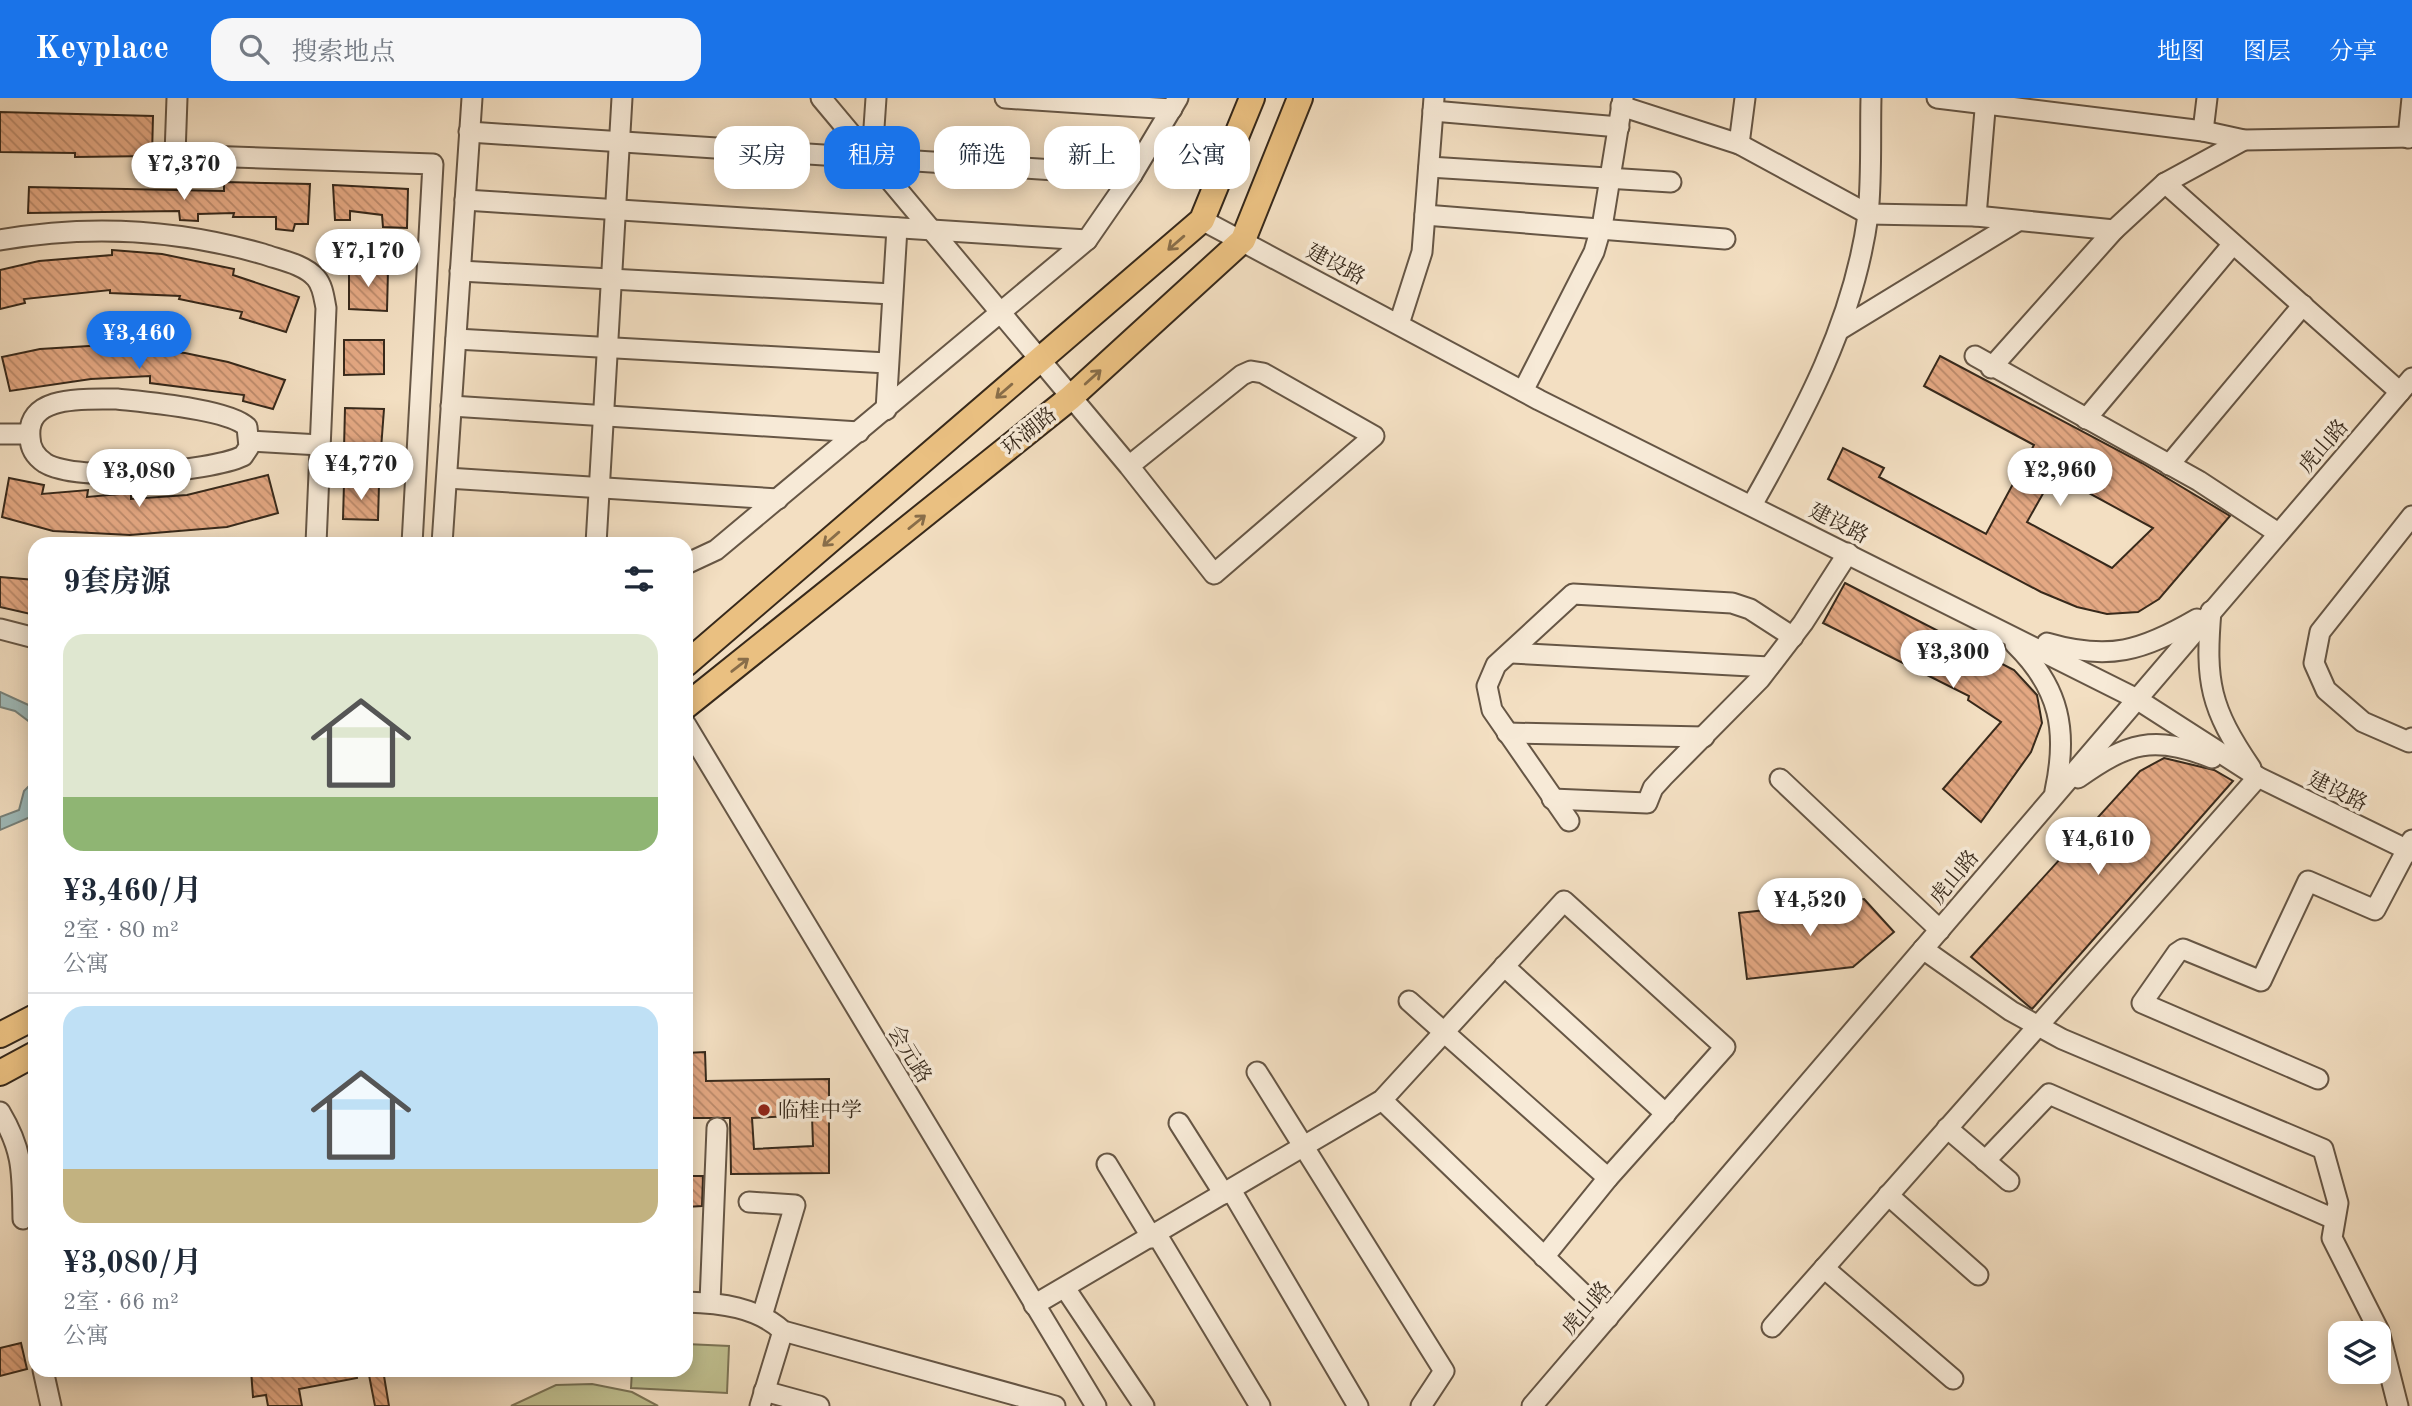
<!DOCTYPE html>
<html lang="zh">
<head>
<meta charset="utf-8">
<style>
  :root { --surface:#fff; --page:#f6f6f7; --text:#1f2937; --muted:#747a83; --line:#e0e1e3; --accent:#1a73e8 }
  body { margin:0; font-family:"Old Standard TT","Noto Serif SC",serif; background:var(--page); color:var(--text); height:100vh; display:flex; flex-direction:column; font-size:26px; white-space:nowrap }
  * { box-sizing:border-box; margin:0 }
  p { font-size:23px; color:var(--muted) }
  .icon { flex:none; width:38px; height:38px; fill:none; stroke:currentColor; stroke-width:2; stroke-linecap:round; stroke-linejoin:round }
  .map { position:relative; flex:1; overflow:hidden }
  .details { position:absolute; left:28px; top:439px; width:665px; height:840px; display:flex; flex-direction:column; background:var(--surface); border-radius:21px; box-shadow:0 4px 18px #0003 }
  .details>* { flex:none }
  .hud { position:absolute; left:714px; top:28px; width:665px; height:63px; display:flex; gap:14px }
  .tools { position:absolute; left:2328px; top:1223px; display:grid; gap:14px }
  .tools a { display:grid; place-items:center; width:63px; height:63px; border-radius:14px; background:var(--surface); box-shadow:0 4px 18px #0003; font-size:35px }
  .price { position:absolute; translate:-50% -60px; padding:0 16px; border-radius:24px; background:#fff; color:#222; font-size:23px; line-height:46px; filter:drop-shadow(0 2px 4px #0008) }
  .price::after { content:''; position:absolute; left:50%; top:42px; width:21px; height:16px; margin-left:-10px; background:inherit; clip-path:polygon(0 0,100% 0,50% 100%) }
  .price.current { background:var(--accent); color:#fff }
  ul { padding:0; list-style:none }
  li { display:grid; align-content:center; gap:14px; height:371px; padding:0 35px }
  li+li { border-top:2px solid var(--line) }
  li span { display:grid; place-items:center; height:217px; border-radius:21px; color:#555 }
  li>.icon { margin-inline-start:auto }
  span .icon { width:126px; height:126px; fill:#fffc; stroke-width:1 }
  li b { font-size:30px }
  h2 { display:flex; justify-content:space-between; align-items:center; height:84px; padding:0 35px; font-size:30px }
  .pill { padding:0 24px; border-radius:21px; background:var(--surface); box-shadow:0 4px 18px #0003; font-size:24px; line-height:63px }
  .pill.current { background:var(--accent); color:#fff }
  header { display:flex; align-items:center; gap:42px; box-sizing:border-box; height:98px; padding:0 35px; background:var(--accent); color:#fff }
  header strong { font-size:33px }
  nav { display:flex; gap:38px; margin-inline-start:auto; font-size:24px }
  .search { width:490px; height:63px; background:var(--page); display:flex; align-items:center; gap:18px; box-sizing:border-box; padding:0 24px; border-radius:21px; color:var(--muted); font-size:26px }
  .map>svg:first-child { display:block }
</style>
</head>
<body>
<header>
<strong>Keyplace</strong>
<div class="search"><svg class="icon" aria-label="search" viewBox="0 0 24 24"><circle cx="10" cy="10" r="6"/><path d="M15 15l6 6"/></svg>搜索地点</div>
<nav><a>地图</a><a>图层</a><a>分享</a></nav>
</header>
<div class="map">
<svg width="2412" height="1308" viewBox="0 0 2412 1308">
  <defs>
    <pattern id="building-back-hatch" width="6" height="6" patternUnits="userSpaceOnUse" patternTransform="scale(1.75)"><rect width="6" height="6" fill="#e4a883"/><path d="M-1 5l2 2M0 0l6 6M5-1l2 2" fill="none" stroke="#ba896a"/></pattern>
  </defs>
  <rect width="100%" height="100%" fill="#f3dfc2"/>
  <filter id="stains"><feTurbulence type="fractalNoise" baseFrequency=".00286" numOctaves="4"/><feColorMatrix values="0 0 0 0 .2 0 0 0 0 .09 0 0 0 0 .02 0 0 0 .5 -.17"/></filter>
  <radialGradient id="worn" r=".72"><stop offset=".6" stop-color="#630" stop-opacity="0"/><stop offset="1" stop-color="#630" stop-opacity=".3"/></radialGradient>
  <g fill="#c0c090" stroke="#7c7456" stroke-width="2">
    <path d="M686 1246 729 1248 727 1295 631 1290 632 1272H686Z"/>
    <path d="M592 1286 632 1294 658 1308H511L556 1287Z"/>
  </g>
  <g fill="#9ebbbb" stroke="#75817b" stroke-width="2">
    <path d="M0 594 35 610V628L15 613 0 609Z"/>
    <path d="M35 682V717L0 732V719L19 712 24 693Z"/>
  </g>
  <g fill="url(#building-back-hatch)" stroke="#37291b" stroke-width="2" fill-rule="evenodd">
    <path d="M0 14 153 18 152 58 75 59V55L0 54Z"/>
    <path d="M224 84 310 86 308 126H295L293 133 276 131V119H233L234 115 198 116V123L180 122 179 113 28 115 29 89 224 93Z"/>
    <path d="M333 87 408 91 407 130 383 129 382 117 350 113V122H335Z"/>
    <path d="M112 152 162 156 234 171 233 177 299 199 286 234 240 220 242 214 179 201 180 198 110 195V192L24 201 25 205 0 211V172L39 163 112 157Z"/>
    <path d="M349 170 388 172 387 213 349 211Z"/>
    <path d="M344 242H384V276L344 277Z"/>
    <path d="M89 248H138V251L185 255 228 264 285 282 273 311 243 303 244 297 150 285V278L91 281 10 293 2 259 40 251Z"/>
    <path d="M1940 258 2142 365 2230 418 2159 501 2138 514 2107 516 2077 509 2041 494 1828 381 1843 350 1884 370 1879 379 1986 436 2034 347 1924 288ZM2054 376 2153 430 2112 470 2027 424Z"/>
    <path d="M345 310 384 311 381 351H344Z"/>
    <path d="M268 377 278 415 227 429 130 437 53 433 2 419 9 380 44 387 42 396 88 392 87 399 131 395V401L187 397Z"/>
    <path d="M344 385 379 386 378 422 343 421Z"/>
    <path d="M0 479 35 482V517L0 509Z"/>
    <path d="M1845 485 2014 572 2037 597 2042 625 2031 654 1981 724 1943 691 2001 624 1968 602 1969 598 1823 525Z"/>
    <path d="M2164 660 2214 672 2233 683 2032 911 1971 859 2140 673Z"/>
    <path d="M1864 801 1894 834 1853 869 1747 881 1739 815Z"/>
    <path d="M705 954 706 983 829 981V1075L731 1076 730 1020H686V955ZM812 1017 813 1048 754 1051 752 1020Z"/>
    <path d="M686 1078H703L702 1108 686 1109Z"/>
    <path d="M21 1245 27 1271 0 1278V1250Z"/>
    <path d="M251 1272H356L357 1280 299 1291 302 1308H268L266 1297 253 1299Z"/>
    <path d="M368 1272H383L389 1308H375Z"/>
  </g>
  <g fill="none" stroke-linecap="round" stroke-linejoin="round">
    <defs>
      <g id="minor">
        <path d="M177 0 175 57 433 66 412 446"/>
        <path d="M821 0 1129 368 1214 476 1374 338 1263 275 1251 273 1242 277 1129 368"/>
        <path d="M1005 0 1172 11"/>
        <path d="M1937 0 2203 33 2244 42 2412 39"/>
        <path d="M1621 8 1739 46 1868 116 1976 118 2114 132"/>
        <path d="M1433 13 1619 29"/>
        <path d="M2203 33 2207 0"/>
        <path d="M469 34 1132 77"/>
        <path d="M2408 40 2412 0"/>
        <path d="M1739 46 1745 0"/>
        <path d="M872 59 876 0"/>
        <path d="M1429 69 1671 84"/>
        <path d="M2165 85 2400 294"/>
        <path d="M465 102 1087 142"/>
        <path d="M1425 117 1725 141"/>
        <path d="M1976 118 1986 0"/>
        <path d="M1202 122 1539 302 2135 600 2258 679 2412 754"/>
        <path d="M0 142C90 126 176 131 263 156 280 162 304 166 316 180 323 188 324 200 326 210L316 446"/>
        <path d="M460 173 892 196"/>
        <path d="M1399 226 1422 154 1434 0"/>
        <path d="M1841 231 2018 123"/>
        <path d="M456 241 887 265"/>
        <path d="M1975 258 2199 383 2278 435"/>
        <path d="M1991 270 2114 132 2165 85 2244 42"/>
        <path d="M1523 293 1594 154 1603 123 1623 0"/>
        <path d="M117 301C144 304 229 311 247 329L249 349 243 358C209 374 78 385 45 365 36 359 30 350 30 339 26 295 89 302 117 301Z"/>
        <path d="M451 308 859 334"/>
        <path d="M886 312 897 130"/>
        <path d="M2086 321 2233 146"/>
        <path d="M0 336H29"/>
        <path d="M250 343 320 347"/>
        <path d="M2169 367 2303 207"/>
        <path d="M447 380 778 401"/>
        <path d="M1752 407C1804 315 1854 223 1868 117 1872 79 1870 38 1871 0"/>
        <path d="M2412 418 2320 534 2314 565 2326 592 2363 624 2409 644 2412 640"/>
        <path d="M442 446 472 0"/>
        <path d="M596 446 622 0"/>
        <path d="M686 466 716 452 1087 142 1132 77 1178 0"/>
        <path d="M2211 513C2205 584 2210 610 2251 670"/>
        <path d="M0 531 35 540"/>
        <path d="M2047 545C2109 563 2142 553 2197 521"/>
        <path d="M2015 546C2060 590 2068 633 2055 693"/>
        <path d="M1512 555 1769 569"/>
        <path d="M686 627 1096 1308"/>
        <path d="M1507 635 1704 639"/>
        <path d="M2078 680C2127 645 2154 636 2212 660"/>
        <path d="M1780 681 1940 832"/>
        <path d="M1552 701 1647 705 1653 690 1663 679 1760 581 1803 525 1848 455"/>
        <path d="M1569 723 1492 612 1487 588 1496 567 1573 496 1732 505 1750 511 1793 539"/>
        <path d="M1923 851 2011 913 2062 941 2323 1051 2338 1105 2332 1140 2379 1233 2398 1308"/>
        <path d="M1504 868 1666 1016"/>
        <path d="M1409 903 1608 1080"/>
        <path d="M1257 974 1444 1273 1421 1308"/>
        <path d="M2318 981 2142 905 2177 855 2183 851 2261 883 2308 783 2375 812 2412 742"/>
        <path d="M1382 1002 1608 1220"/>
        <path d="M0 1014C24 1054 22 1076 23 1121"/>
        <path d="M1179 1025 1224 1096"/>
        <path d="M1947 1030 2009 1083"/>
        <path d="M1985 1063 2049 996 2334 1121"/>
        <path d="M1107 1066 1152 1140"/>
        <path d="M1231 1092 1358 1308"/>
        <path d="M1888 1097 1978 1177"/>
        <path d="M749 1104 795 1107 762 1218"/>
        <path d="M1157 1137 1260 1308"/>
        <path d="M1824 1170 1953 1281"/>
        <path d="M1065 1190 1144 1308"/>
        <path d="M686 1204C720 1205 757 1209 783 1233L1055 1308"/>
        <path d="M710 1204 717 1030"/>
        <path d="M1034 1207 1382 1002 1564 803 1725 949 1608 1080 1544 1159"/>
        <path d="M1772 1229 2258 679"/>
        <path d="M43 1272 51 1308"/>
        <path d="M764 1293 819 1308"/>
        <path d="M760 1308 783 1233"/>
        <path d="M1532 1308 2412 280"/>
      </g>
      <g id="major">
        <path d="M686 566 1202 122 1252 0"/>
        <path d="M686 608 1070 300 1243 142 1300 0"/>
        <path d="M0 937 35 919"/>
        <path d="M0 975 35 956"/>
      </g>
    </defs>
    <use href="#minor" stroke="#665645" stroke-width="23"/>
    <use href="#major" stroke="#37291b" stroke-width="28"/>
    <use href="#minor" stroke="#f7ead7" stroke-width="19"/>
    <use href="#major" stroke="#eac081" stroke-width="24"/>
  </g>
  <defs><path id="oneway-shaft" d="M-6 0H5M1.5-3L5.5 0L1.5 3" fill="none" stroke-width="1.6" stroke-linecap="round" stroke-linejoin="round" transform="scale(1.75)"/></defs>
  <g stroke="#886d49">
    <use href="#oneway-shaft" transform="translate(1176 145) rotate(139)"/>
    <use href="#oneway-shaft" transform="translate(1093 279) rotate(-42)"/>
    <use href="#oneway-shaft" transform="translate(1004 293) rotate(139)"/>
    <use href="#oneway-shaft" transform="translate(917 424) rotate(-39)"/>
    <use href="#oneway-shaft" transform="translate(831 441) rotate(139)"/>
    <use href="#oneway-shaft" transform="translate(740 567) rotate(-38)"/>
  </g>
  <circle fill="#8f2418" stroke="#f7ead7" stroke-width="2.5" cx="764" cy="1012" r="7"/>
  <g text-anchor="middle" stroke-width="7" stroke-linejoin="round" paint-order="stroke">
    <g font-size="21" fill="#37291b" stroke="#f7ead7">
      <text transform="translate(1336 166) rotate(28)" y="7">建设路</text>
      <text transform="translate(1029 333) rotate(-39)" y="7">环湖路</text>
      <text transform="translate(2323 348) rotate(-49)" y="7">虎山路</text>
      <text transform="translate(1839 425) rotate(27)" y="7">建设路</text>
      <text transform="translate(2338 693) rotate(26)" y="7">建设路</text>
      <text transform="translate(1954 779) rotate(-50)" y="7">虎山路</text>
      <text transform="translate(910 956) rotate(59)" y="7">会元路</text>
      <text transform="translate(1586 1210) rotate(-49)" y="7">虎山路</text>
    </g>
    <g font-size="21" fill="#37291b" stroke="#f7ead7" text-anchor="start">
      <text x="778" y="1019">临桂中学</text>
    </g>
  </g>
  <rect width="100%" height="100%" filter="url(#stains)"/>
  <rect width="100%" height="100%" fill="url(#worn)"/>
</svg>
<div class="tools">
<a><svg class="icon" aria-label="layers" viewBox="0 0 24 24"><path d="M12 4l9 5-9 5-9-5zM3 14l9 5 9-5"/></svg></a>
</div>
<b class="price" style="left:184px;top:104px">¥7,370</b>
<b class="price" style="left:368px;top:191px">¥7,170</b>
<b class="price current" style="left:139px;top:273px">¥3,460</b>
<b class="price" style="left:361px;top:404px">¥4,770</b>
<b class="price" style="left:2060px;top:410px">¥2,960</b>
<b class="price" style="left:139px;top:411px">¥3,080</b>
<b class="price" style="left:1953px;top:592px">¥3,300</b>
<b class="price" style="left:2098px;top:779px">¥4,610</b>
<b class="price" style="left:1810px;top:840px">¥4,520</b>
<div class="hud">
<a class="pill">买房</a>
<a class="pill current">租房</a>
<a class="pill">筛选</a>
<a class="pill">新上</a>
<a class="pill">公寓</a>
</div>
<section class="details">
<h2>9套房源<svg class="icon" aria-label="filters" viewBox="0 0 24 24"><path d="M4 7h16M4 17h16"/><circle cx="9" cy="7" r="2"/><circle cx="15" cy="17" r="2"/></svg></h2>
<ul>
<li><span style="background:linear-gradient(#dfe7d0 75%,#8fb573 0)"><svg class="icon" aria-label="home" viewBox="0 0 24 24"><path d="M3 11l9-7 9 7M6 9v11h12V9"/></svg></span><div><b>¥3,460/月</b><p>2室 · 80 m²</p><p>公寓</p></div></li>
<li><span style="background:linear-gradient(#bfe0f5 75%,#c2b280 0)"><svg class="icon" aria-label="home" viewBox="0 0 24 24"><path d="M3 11l9-7 9 7M6 9v11h12V9"/></svg></span><div><b>¥3,080/月</b><p>2室 · 66 m²</p><p>公寓</p></div></li>
</ul>
</section>
</div>
</body>
</html>
